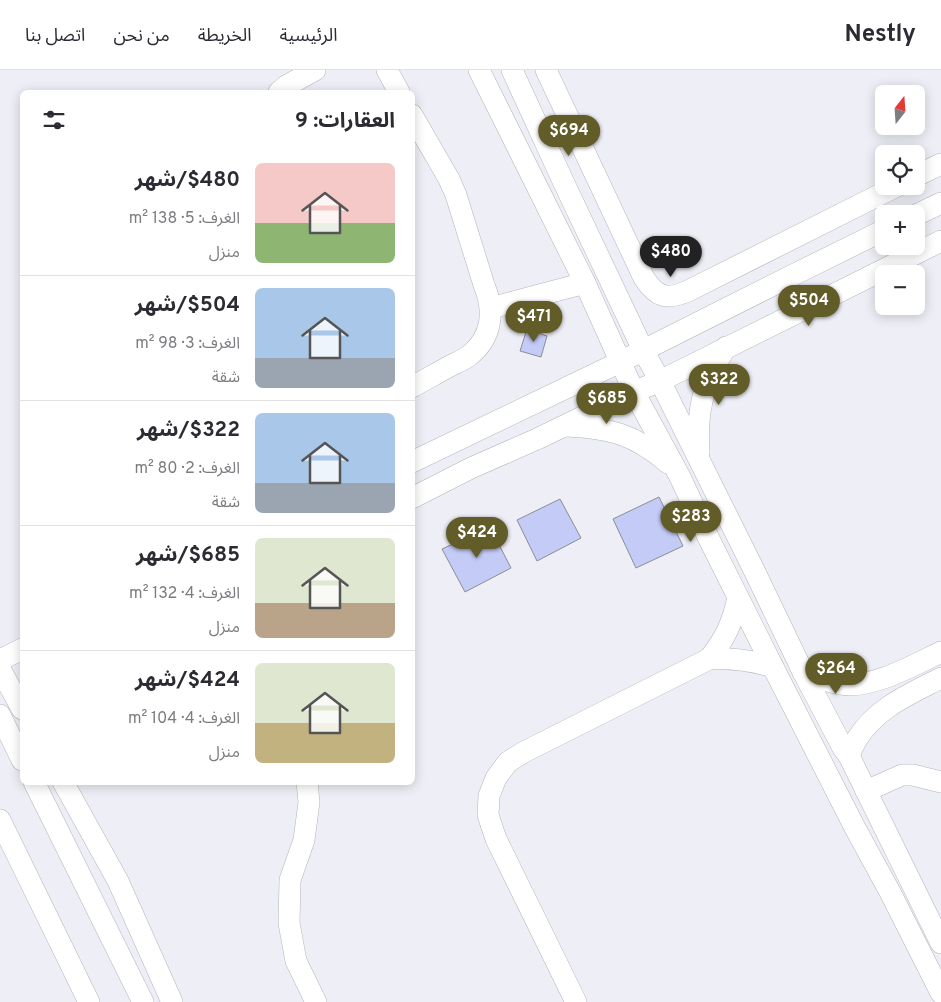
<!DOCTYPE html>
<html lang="ar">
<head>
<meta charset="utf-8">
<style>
  :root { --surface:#fff; --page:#f2f2f3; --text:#2b2b33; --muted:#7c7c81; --line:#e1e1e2; --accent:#625c29 }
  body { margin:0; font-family:Overpass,"Noto Sans Arabic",sans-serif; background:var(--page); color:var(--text); direction:rtl; height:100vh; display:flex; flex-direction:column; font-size:19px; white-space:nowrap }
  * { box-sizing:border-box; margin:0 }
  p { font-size:16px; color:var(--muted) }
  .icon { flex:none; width:28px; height:28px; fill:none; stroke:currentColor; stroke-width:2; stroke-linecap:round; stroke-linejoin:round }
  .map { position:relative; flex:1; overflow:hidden; direction:ltr }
  .drawer { position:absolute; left:20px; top:20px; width:395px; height:695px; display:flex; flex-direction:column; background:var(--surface); border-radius:8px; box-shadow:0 2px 12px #0003; direction:rtl }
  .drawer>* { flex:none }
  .needle { width:32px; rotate:17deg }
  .buttons { position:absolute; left:875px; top:15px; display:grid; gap:10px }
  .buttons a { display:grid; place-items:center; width:50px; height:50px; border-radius:8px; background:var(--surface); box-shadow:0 2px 12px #0003; font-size:25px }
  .price { position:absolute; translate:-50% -42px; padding:0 11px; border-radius:18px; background:var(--accent); color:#fff; font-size:16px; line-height:32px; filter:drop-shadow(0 1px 2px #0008) }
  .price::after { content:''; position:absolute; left:50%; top:30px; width:15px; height:11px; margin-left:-8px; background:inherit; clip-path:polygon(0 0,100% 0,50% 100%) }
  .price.current { background:#222; color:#fff }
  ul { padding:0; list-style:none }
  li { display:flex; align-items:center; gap:15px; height:125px; padding:0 20px }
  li+li { border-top:1px solid var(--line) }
  li span { display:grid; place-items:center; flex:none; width:140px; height:100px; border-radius:8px; color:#555 }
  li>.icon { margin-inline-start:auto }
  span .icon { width:60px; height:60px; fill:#fffc; stroke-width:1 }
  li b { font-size:21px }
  h2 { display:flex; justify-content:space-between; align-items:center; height:60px; padding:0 20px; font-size:21px }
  header { display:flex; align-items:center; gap:30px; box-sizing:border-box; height:70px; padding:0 25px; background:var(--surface); border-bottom:1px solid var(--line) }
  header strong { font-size:24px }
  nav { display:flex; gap:28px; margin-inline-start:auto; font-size:18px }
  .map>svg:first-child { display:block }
</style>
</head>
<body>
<header>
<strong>Nestly</strong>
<nav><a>الرئيسية</a><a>الخريطة</a><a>من نحن</a><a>اتصل بنا</a></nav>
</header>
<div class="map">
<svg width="941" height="932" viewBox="0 0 941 932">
  <rect width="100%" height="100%" fill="#eeeff6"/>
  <g fill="#c4cbf7" stroke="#8c8d93">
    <path d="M527 259 547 266 541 287 520 281Z"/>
    <path d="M659 427 683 476 636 498 613 449Z"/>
    <path d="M560 429 581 468 537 491 517 450Z"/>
    <path d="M490 457 511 498 465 522 442 479Z"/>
  </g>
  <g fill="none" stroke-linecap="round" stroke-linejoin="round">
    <defs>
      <g id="minor">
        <path d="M387 0 399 22"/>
        <path d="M479 0 585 213 634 322 680 407 708 467 773 597 854 756 891 824 941 923"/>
        <path d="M512 0 563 111 643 280 660 311 753 498 803 602 843 678 849 686 941 873"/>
        <path d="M546 0 644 208C657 228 667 230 688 221L897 116"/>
        <path d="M279 22 286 16 315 0"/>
        <path d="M412 45 449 109 456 125 484 215C495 241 492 267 470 285 464 290 456 293 450 296 437 303 425 310 412 317"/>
        <path d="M916 106 941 94"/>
        <path d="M916 145 941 133"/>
        <path d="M491 238 585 213"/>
        <path d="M566 356C610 358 634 364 668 393"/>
        <path d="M699 384C696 340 703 314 726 277"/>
        <path d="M412 392 620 292 791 206 884 160"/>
        <path d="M412 428 471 398 537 369 634 322 660 311 941 171"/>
        <path d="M709 589C725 569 733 552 738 527"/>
        <path d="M0 590 22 579"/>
        <path d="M0 599 22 639"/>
        <path d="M803 602C815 606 827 612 840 614 870 620 914 595 941 582"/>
        <path d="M0 645 22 690"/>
        <path d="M849 686C851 680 854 674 857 669 876 638 910 624 941 608"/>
        <path d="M34 712 143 932"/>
        <path d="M63 712 118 811 172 932"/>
        <path d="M307 712 309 732 304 770 290 810 289 853 296 891 316 932"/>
        <path d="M866 721 902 705H913L941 712"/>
        <path d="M0 750 89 932"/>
        <path d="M576 932 496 769 488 745 489 726 496 708 508 692 524 682 709 589C731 588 751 590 773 597"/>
      </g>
    </defs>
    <use href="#minor" stroke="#b3b4bb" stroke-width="22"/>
    <use href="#minor" stroke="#fff" stroke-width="21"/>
  </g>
</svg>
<div class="buttons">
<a><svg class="needle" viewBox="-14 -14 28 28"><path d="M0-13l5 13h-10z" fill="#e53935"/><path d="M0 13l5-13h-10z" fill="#7c7c81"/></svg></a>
<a><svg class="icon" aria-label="locate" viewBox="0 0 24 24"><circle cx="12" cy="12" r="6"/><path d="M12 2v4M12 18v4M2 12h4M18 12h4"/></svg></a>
<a>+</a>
<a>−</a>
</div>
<b class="price" style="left:569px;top:87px">$694</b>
<b class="price current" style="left:671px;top:208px">$480</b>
<b class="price" style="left:809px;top:257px">$504</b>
<b class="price" style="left:534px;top:273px">$471</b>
<b class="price" style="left:719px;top:336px">$322</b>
<b class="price" style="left:607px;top:355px">$685</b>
<b class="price" style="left:691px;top:473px">$283</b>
<b class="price" style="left:477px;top:489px">$424</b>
<b class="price" style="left:836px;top:625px">$264</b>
<section class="drawer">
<h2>العقارات: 9<svg class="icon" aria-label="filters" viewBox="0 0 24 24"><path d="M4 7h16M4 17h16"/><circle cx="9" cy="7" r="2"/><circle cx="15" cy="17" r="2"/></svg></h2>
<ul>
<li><span style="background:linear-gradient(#f6c9c9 60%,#8fb573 0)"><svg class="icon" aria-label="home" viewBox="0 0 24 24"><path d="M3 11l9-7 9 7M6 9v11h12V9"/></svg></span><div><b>$480/شهر</b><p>الغرف: 5 · 138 m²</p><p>منزل</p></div></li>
<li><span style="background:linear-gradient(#a9c7e8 70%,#9aa5b1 0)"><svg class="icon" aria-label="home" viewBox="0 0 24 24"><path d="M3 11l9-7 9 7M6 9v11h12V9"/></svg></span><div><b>$504/شهر</b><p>الغرف: 3 · 98 m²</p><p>شقة</p></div></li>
<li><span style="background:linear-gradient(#a9c7e8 70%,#9aa5b1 0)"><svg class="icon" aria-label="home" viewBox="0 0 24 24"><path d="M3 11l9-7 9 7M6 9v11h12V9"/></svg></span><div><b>$322/شهر</b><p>الغرف: 2 · 80 m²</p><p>شقة</p></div></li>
<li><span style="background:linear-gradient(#dfe7d0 65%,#b9a48a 0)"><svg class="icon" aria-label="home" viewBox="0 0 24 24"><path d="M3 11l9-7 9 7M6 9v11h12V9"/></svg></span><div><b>$685/شهر</b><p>الغرف: 4 · 132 m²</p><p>منزل</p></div></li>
<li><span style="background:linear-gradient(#dfe7d0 60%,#c2b280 0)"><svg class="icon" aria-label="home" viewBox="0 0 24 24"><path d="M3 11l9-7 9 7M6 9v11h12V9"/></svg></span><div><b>$424/شهر</b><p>الغرف: 4 · 104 m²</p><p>منزل</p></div></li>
</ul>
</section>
</div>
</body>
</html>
